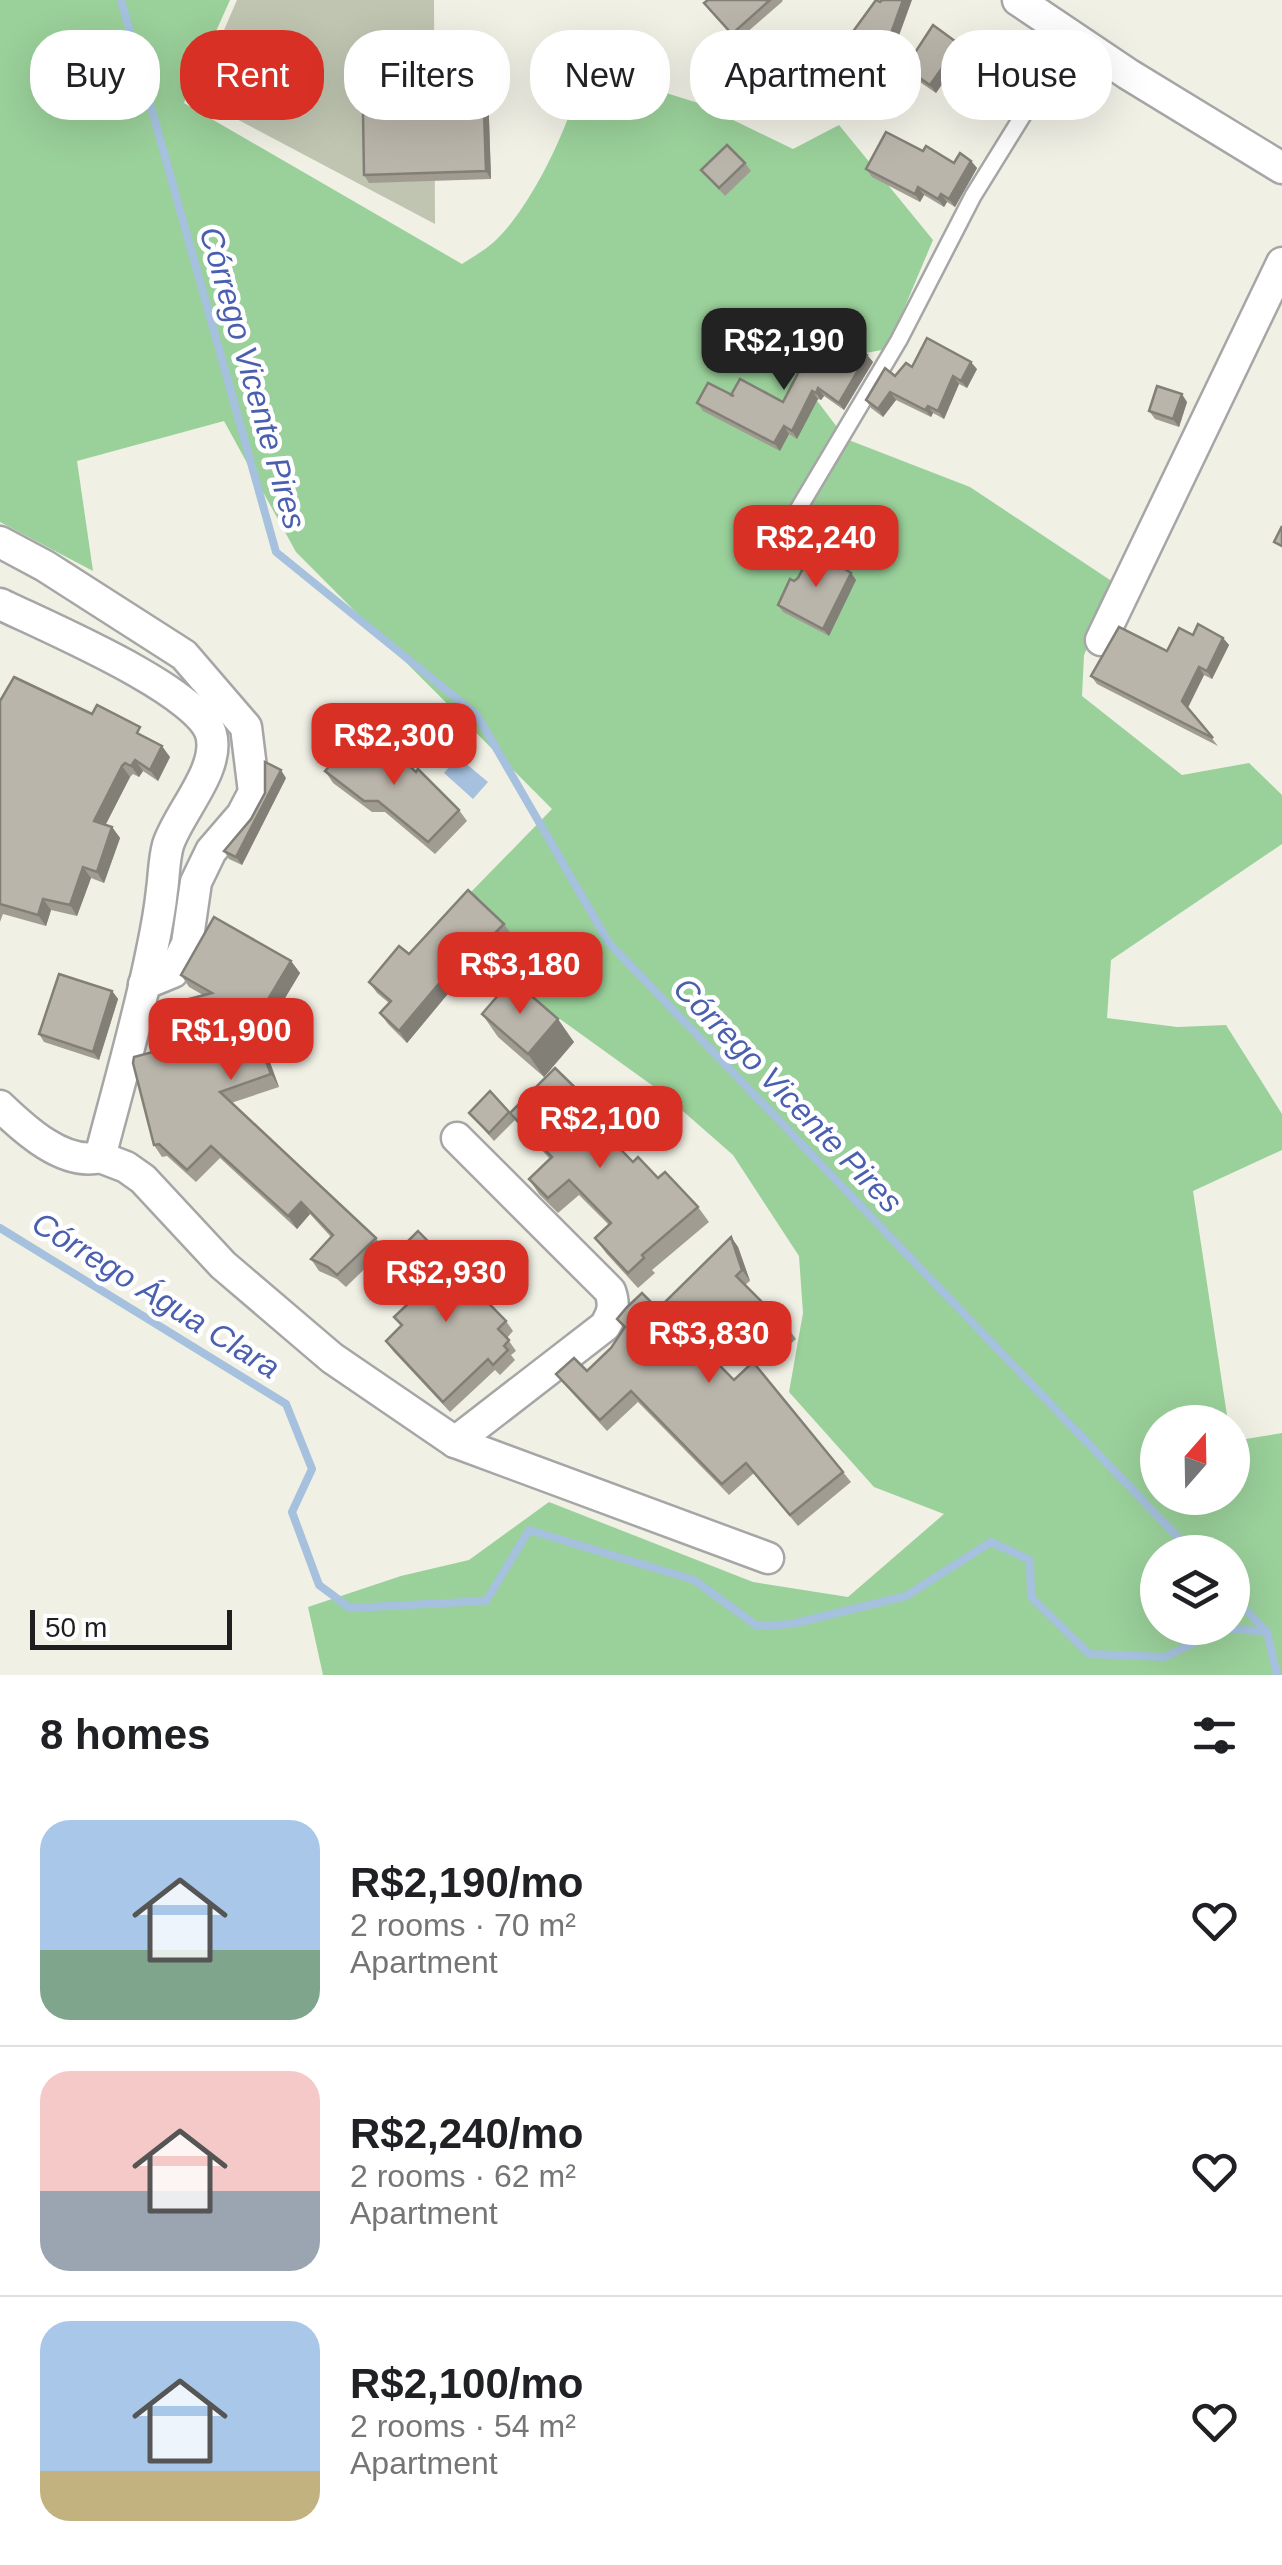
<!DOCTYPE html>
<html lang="en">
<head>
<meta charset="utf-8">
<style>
  :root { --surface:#fff; --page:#f2f2f2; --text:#202124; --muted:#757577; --line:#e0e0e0; --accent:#d93025 }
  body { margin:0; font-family:Arial,sans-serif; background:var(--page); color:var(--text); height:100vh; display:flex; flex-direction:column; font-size:38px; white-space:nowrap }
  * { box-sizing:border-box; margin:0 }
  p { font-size:32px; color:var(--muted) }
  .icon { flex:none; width:55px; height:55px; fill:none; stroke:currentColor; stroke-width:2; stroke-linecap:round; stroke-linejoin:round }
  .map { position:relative; height:1675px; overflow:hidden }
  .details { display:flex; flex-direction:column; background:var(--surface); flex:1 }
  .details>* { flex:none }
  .banner { position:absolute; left:30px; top:30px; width:1222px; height:90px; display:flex; gap:20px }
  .needle { width:65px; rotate:20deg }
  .controls { position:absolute; left:1140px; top:1405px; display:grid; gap:20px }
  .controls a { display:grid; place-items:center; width:110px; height:110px; border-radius:50%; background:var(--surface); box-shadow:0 10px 40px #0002; font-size:50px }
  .scale { position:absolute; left:30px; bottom:25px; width:202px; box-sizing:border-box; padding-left:10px; border:5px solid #1f1f1f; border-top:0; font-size:28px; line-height:35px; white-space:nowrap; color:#1f1f1f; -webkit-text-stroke:8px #fff; paint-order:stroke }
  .price { position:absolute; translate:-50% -85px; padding:0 22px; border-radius:20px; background:var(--accent); color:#fff; font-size:32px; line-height:65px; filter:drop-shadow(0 2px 5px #0008) }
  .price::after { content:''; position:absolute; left:50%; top:60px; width:30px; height:22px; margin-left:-15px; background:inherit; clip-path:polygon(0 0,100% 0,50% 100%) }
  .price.on { background:#222; color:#fff }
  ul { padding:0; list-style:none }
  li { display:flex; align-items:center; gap:30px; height:250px; padding:0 40px }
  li+li { border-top:2px solid var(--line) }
  li span { display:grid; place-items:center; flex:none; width:280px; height:200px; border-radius:30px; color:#555 }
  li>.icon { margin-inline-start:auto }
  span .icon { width:120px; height:120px; fill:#fffc; stroke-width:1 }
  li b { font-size:42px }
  h2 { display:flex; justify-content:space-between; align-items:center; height:120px; padding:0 40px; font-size:42px }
  .chip { padding:0 35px; border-radius:40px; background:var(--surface); box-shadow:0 10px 40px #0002; font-size:35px; line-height:90px }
  .chip.on { background:var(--accent); color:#fff }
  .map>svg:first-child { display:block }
</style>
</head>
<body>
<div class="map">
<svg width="1282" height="1675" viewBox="0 0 1282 1675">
  <rect width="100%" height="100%" fill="#f0f0e5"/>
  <path fill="#bfc5b1" d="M237 0H434L435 224 195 97Z"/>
  <path fill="#9ad09a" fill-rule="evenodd" d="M0 0H230L184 103 462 264C473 257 485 250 495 241 526 212 557 150 571 110L625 80 698 103 793 149 839 125 933 240 887 349 855 355 815 398 846 439 970 487 1116 584 1084 655 1082 696 1182 775 1249 763 1282 795V844L1111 960 1107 1018 1177 1027 1226 1025 1282 1114V1150L1193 1191 1228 1422H1158V1498H1232L1233 1441 1282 1433V1675H323L308 1607 401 1576 469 1560 549 1502 753 1582 848 1597 944 1514 874 1487 789 1392 803 1313 799 1256 733 1155 660 1091 435 929 552 809 296 552 224 421 77 461 93 571 0 522ZM1158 1552H1232V1628H1158Z"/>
  <path fill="#a5c1de" d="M458 757 488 782 473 799 444 773Z"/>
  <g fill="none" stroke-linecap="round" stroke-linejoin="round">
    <g stroke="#a5c1de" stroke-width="8">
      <path d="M121 0 276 552 477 715 609 943 1192 1552"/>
      <path d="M0 1228 286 1404 312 1469 292 1512 319 1585 350 1608 486 1601 529 1530 694 1580 757 1626 792 1624 906 1596 991 1542 1030 1560 1031 1597 1089 1654 1165 1657 1225 1628"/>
      <path d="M1232 1595 1267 1632 1277 1675"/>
      <path d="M1225 1628 1267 1632"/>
    </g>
    <defs>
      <path id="service" d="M790 523 899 340 973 196 1072 36"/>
      <g id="minor">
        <path d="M1018 0 1128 74 1282 168"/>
        <path d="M0 542 45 566 184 655 246 727 254 792 242 815 211 851 196 882 187 944 173 972 144 984"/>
        <path d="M0 604C43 625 198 690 211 734 221 769 178 813 168 845 164 859 164 876 162 890 160 910 156 931 152 950 138 1020 118 1088 100 1157 64 1166 25 1130 0 1106"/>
        <path d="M1101 640 1282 263"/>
        <path d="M100 1157 126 1167 143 1179 223 1265 332 1358 455 1442 768 1558"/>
        <path d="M455 1442 605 1326C613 1313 615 1305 610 1291L457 1138"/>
      </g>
    </defs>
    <use href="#service" stroke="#a6a6a6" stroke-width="20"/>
    <use href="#minor" stroke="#a6a6a6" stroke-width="35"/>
    <use href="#service" stroke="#fff" stroke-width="15"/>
    <use href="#minor" stroke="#fff" stroke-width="30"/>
  </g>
  <g fill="#a09c92">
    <path d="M708 0H782L783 1 737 41 710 11 704 3Z"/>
    <path d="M876 0 882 82 846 56 841 48Z"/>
    <path d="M965 51 936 93 911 76 905 68Z"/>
    <path d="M483 82 488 89 491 179 369 183 364 175 456 112Z"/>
    <path d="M923 151 954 163 971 161 977 168 955 207 947 202 944 207 924 195 920 202 872 177 866 169Z"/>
    <path d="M745 163 751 171 725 196 701 170Z"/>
    <path d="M839 338 844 346 833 368 842 372 867 355 873 362 844 410 824 396 821 400 818 399 797 439 789 434 780 451 703 411 697 403 783 402Z"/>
    <path d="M912 367 977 369 967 388 959 384 944 419 933 413 931 417 896 400 883 417 871 408 866 400 895 376Z"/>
    <path d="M1187 402 1179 427 1155 419 1149 411Z"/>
    <path d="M851 573 856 580 829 636 783 612 778 605 794 581Z"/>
    <path d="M1193 635 1223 638 1229 645 1212 679 1204 675 1188 708 1218 746 1097 684 1091 676 1167 651Z"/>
    <path d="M0 701 92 714 147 738 170 757 158 781 143 771 139 777 133 774 130 777 105 825 112 827 120 838 104 883 91 878 77 916 51 910 46 926 3 914 0 922Z"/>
    <path d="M369 755 459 810 467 821 435 854 385 812H372L333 783 325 771Z"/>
    <path d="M286 778 242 865 229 859 224 851Z"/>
    <path d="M504 924 512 935 505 942 537 976 524 989 574 1042 544 1077 498 1037 482 1014 500 993 471 966 407 1043 388 1024 380 1013 389 1003 377 993 369 982 409 954Z"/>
    <path d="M291 961 300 973 261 1038 279 1087 231 1103 376 1238 384 1250 346 1287 337 1279 319 1271 311 1259 331 1237 310 1214 297 1229 220 1158 196 1182 167 1156 162 1157 154 1145 153 1052 169 1018 203 995 189 987 181 975Z"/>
    <path d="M112 991 118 999 99 1060 44 1042 39 1034Z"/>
    <path d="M599 1111 610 1126 604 1132 633 1162 658 1178 698 1207 709 1222 652 1270 655 1273 638 1288 606 1253 595 1238 609 1225 579 1195 558 1213 539 1194 529 1179 550 1159 521 1128 510 1113Z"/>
    <path d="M509 1112 515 1120 494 1141 469 1113Z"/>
    <path d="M731 1237 738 1247 750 1281 745 1285 788 1328 796 1339 775 1358 734 1315 700 1346 734 1380 843 1472 851 1482 798 1526 754 1473 729 1495 638 1402 607 1431 564 1384 556 1374 587 1371 611 1348 624 1328 617 1319 658 1309Z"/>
    <path d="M400 1249 506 1321 513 1331 507 1338 516 1351 511 1355 515 1360 500 1375 495 1370 450 1412 393 1351 386 1341 401 1326 394 1317 430 1283Z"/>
  </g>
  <g fill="#827f77">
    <path d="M903 0H912L882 82 876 75Z"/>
    <path d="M959 44 965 51 936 93 930 85Z"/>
    <path d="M483 82 488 89 491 179 486 171Z"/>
    <path d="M971 161 977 168 955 207 949 199Z"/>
    <path d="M918 187 924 195 920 202 915 194Z"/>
    <path d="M941 194 947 202 944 207 938 199Z"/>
    <path d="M839 338 844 346 831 372 826 364Z"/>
    <path d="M867 355 873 362 844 410 839 403Z"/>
    <path d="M971 362 977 369 967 388 961 381Z"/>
    <path d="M953 376 959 384 944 419 938 411Z"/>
    <path d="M818 388 824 396 821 400 816 393Z"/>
    <path d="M812 391 818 399 797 439 792 431Z"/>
    <path d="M890 392 896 400 883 417 878 409Z"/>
    <path d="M1182 394 1187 402 1179 427 1173 419Z"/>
    <path d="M928 406 933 413 931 417 925 410Z"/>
    <path d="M784 426 789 434 780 451 774 443Z"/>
    <path d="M851 573 856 580 829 636 823 629Z"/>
    <path d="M1223 638 1229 645 1212 679 1207 671Z"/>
    <path d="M1199 667 1204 675 1187 709 1182 701Z"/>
    <path d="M162 746 170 757 158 781 150 770Z"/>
    <path d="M135 760 143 771 139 777 131 766Z"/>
    <path d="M122 766 130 777 102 832 94 821Z"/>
    <path d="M281 770 286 778 242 865 236 857Z"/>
    <path d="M112 827 120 838 104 883 97 872Z"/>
    <path d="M83 867 91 878 77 916 70 905Z"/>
    <path d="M43 899 51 910 46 926 38 915Z"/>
    <path d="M463 955 471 966 407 1043 399 1031Z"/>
    <path d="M291 961 300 973 261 1038 279 1087 271 1074 252 1026Z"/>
    <path d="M529 964 537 976 511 1003 503 992Z"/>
    <path d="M112 991 118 999 99 1060 93 1052Z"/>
    <path d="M558 1019 574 1042 544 1077 528 1054Z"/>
    <path d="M301 1202 310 1214 297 1229 288 1216Z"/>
    <path d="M731 1237 738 1247 750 1281 742 1270Z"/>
  </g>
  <g fill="#bab5aa" stroke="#827f77" stroke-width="2.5">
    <path d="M708 0H770L732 34 704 3Z"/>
    <path d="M876 0 880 2 882 0H903L876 75 841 48Z"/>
    <path d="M933 25 959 44 930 85 905 68Z"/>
    <path d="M455 82H483L486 171 364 175 363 113 456 112Z"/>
    <path d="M886 132 923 151 926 146 954 163 960 153 971 161 949 199 941 194 938 199 918 187 915 194 866 169Z"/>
    <path d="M727 145 745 163 719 188 701 170Z"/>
    <path d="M821 329 839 338 826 364 842 372 859 349 867 355 839 403 818 388 816 393 812 391 792 431 784 426 774 443 697 403 708 383 734 396 731 395 740 379 783 402Z"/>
    <path d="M927 338 971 362 961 381 953 376 938 411 928 406 925 410 890 392 878 409 866 400 885 368 895 376 906 363 912 367Z"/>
    <path d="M1157 386 1182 394 1173 419 1149 411Z"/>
    <path d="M1282 526V546L1274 542Z"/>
    <path d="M818 552 851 573 823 629 778 605 790 579 794 581 798 578 809 557 815 560Z"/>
    <path d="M1198 624 1223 638 1207 671 1199 667 1182 701 1213 738 1091 676 1119 627 1167 651 1179 628 1193 635Z"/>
    <path d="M14 677 92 714 97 705 140 727 137 733 162 746 150 770 135 760 131 766 125 763 122 766 94 821 112 827 97 872 83 867 70 905 43 899 38 915 0 904V701Z"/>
    <path d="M353 740 369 755 379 749 393 751 416 772 418 769 459 810 428 842 378 801H364L325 771Z"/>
    <path d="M265 762 281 770 236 857 224 851 251 819 265 793Z"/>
    <path d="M468 890 504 924 495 933 529 964 514 981 512 979 502 991 463 955 399 1031 380 1013 391 1001 369 982 399 946 409 954Z"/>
    <path d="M214 917 291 961 252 1026 271 1074 220 1092 376 1238 337 1275 328 1267 311 1259 333 1235 301 1202 288 1216 211 1146 187 1170 159 1144 154 1145 133 1063 134 1057 153 1052 150 1043 158 1022 169 1018 166 1005 212 993 181 975Z"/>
    <path d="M59 974 112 991 93 1052 39 1034Z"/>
    <path d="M512 979 558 1019 528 1054 482 1014Z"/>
    <path d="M555 1068 599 1111 591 1119 633 1162 638 1157 658 1178 665 1172 698 1207 642 1255 644 1258 628 1273 595 1238 611 1223 569 1180 548 1198 529 1179 552 1157 510 1113Z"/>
    <path d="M490 1091 509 1112 489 1133 469 1113Z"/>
    <path d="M418 1231 506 1321 498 1329 509 1340 504 1346 508 1350 493 1365 488 1359 443 1402 386 1341 402 1325 394 1317 431 1282 400 1249Z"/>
    <path d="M731 1237 742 1270 736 1276 788 1328 768 1348 727 1304 691 1336 734 1380 753 1362 843 1472 790 1515 746 1463 722 1484 631 1391 600 1420 556 1374 574 1358 587 1371 611 1348 625 1327 617 1319 627 1307 642 1293 658 1309Z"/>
  </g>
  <g text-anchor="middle" stroke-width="9" stroke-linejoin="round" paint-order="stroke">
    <g font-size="32" font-style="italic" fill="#4a5fb0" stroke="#fff">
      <text transform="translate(253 378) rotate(74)" y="11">Córrego Vicente Pires</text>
      <text transform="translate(788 1095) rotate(46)" y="11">Córrego Vicente Pires</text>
      <text transform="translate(156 1295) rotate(32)" y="11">Córrego Água Clara</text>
    </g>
  </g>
</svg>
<div class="controls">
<a><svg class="needle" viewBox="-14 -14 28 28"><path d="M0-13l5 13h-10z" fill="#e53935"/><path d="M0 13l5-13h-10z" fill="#757577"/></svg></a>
<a><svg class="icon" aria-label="layers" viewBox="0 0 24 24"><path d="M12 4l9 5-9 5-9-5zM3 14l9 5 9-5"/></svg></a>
</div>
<div class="scale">50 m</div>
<b class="price on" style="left:784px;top:393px">R$2,190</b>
<b class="price" style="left:816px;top:590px">R$2,240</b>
<b class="price" style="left:394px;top:788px">R$2,300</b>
<b class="price" style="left:520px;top:1017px">R$3,180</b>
<b class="price" style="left:231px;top:1083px">R$1,900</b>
<b class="price" style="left:600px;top:1171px">R$2,100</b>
<b class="price" style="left:446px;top:1325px">R$2,930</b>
<b class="price" style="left:709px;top:1386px">R$3,830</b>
<div class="banner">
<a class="chip">Buy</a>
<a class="chip on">Rent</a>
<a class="chip">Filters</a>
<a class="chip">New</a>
<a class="chip">Apartment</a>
<a class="chip">House</a>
</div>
</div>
<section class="details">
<h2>8 homes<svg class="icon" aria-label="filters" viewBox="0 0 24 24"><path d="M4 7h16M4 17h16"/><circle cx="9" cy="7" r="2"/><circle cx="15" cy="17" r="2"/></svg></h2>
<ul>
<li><span style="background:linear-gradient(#a9c7e8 65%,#7fa58c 0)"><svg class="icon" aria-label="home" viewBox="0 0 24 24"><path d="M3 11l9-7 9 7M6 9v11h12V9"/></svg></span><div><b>R$2,190/mo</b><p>2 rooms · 70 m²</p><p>Apartment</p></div><svg class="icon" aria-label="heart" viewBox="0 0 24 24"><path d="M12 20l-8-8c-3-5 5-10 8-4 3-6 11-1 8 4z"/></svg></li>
<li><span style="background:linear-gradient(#f6c9c9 60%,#9aa5b1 0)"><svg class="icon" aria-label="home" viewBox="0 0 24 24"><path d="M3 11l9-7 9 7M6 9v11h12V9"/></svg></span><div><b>R$2,240/mo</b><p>2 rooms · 62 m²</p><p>Apartment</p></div><svg class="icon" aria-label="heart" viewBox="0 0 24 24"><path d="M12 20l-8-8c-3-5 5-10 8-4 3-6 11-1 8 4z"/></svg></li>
<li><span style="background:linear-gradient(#a9c7e8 75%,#c2b280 0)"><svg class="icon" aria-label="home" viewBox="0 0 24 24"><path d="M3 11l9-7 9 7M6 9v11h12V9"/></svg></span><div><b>R$2,100/mo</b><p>2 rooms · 54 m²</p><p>Apartment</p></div><svg class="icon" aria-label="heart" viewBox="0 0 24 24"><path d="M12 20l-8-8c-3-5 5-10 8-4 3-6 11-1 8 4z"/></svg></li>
</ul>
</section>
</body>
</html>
